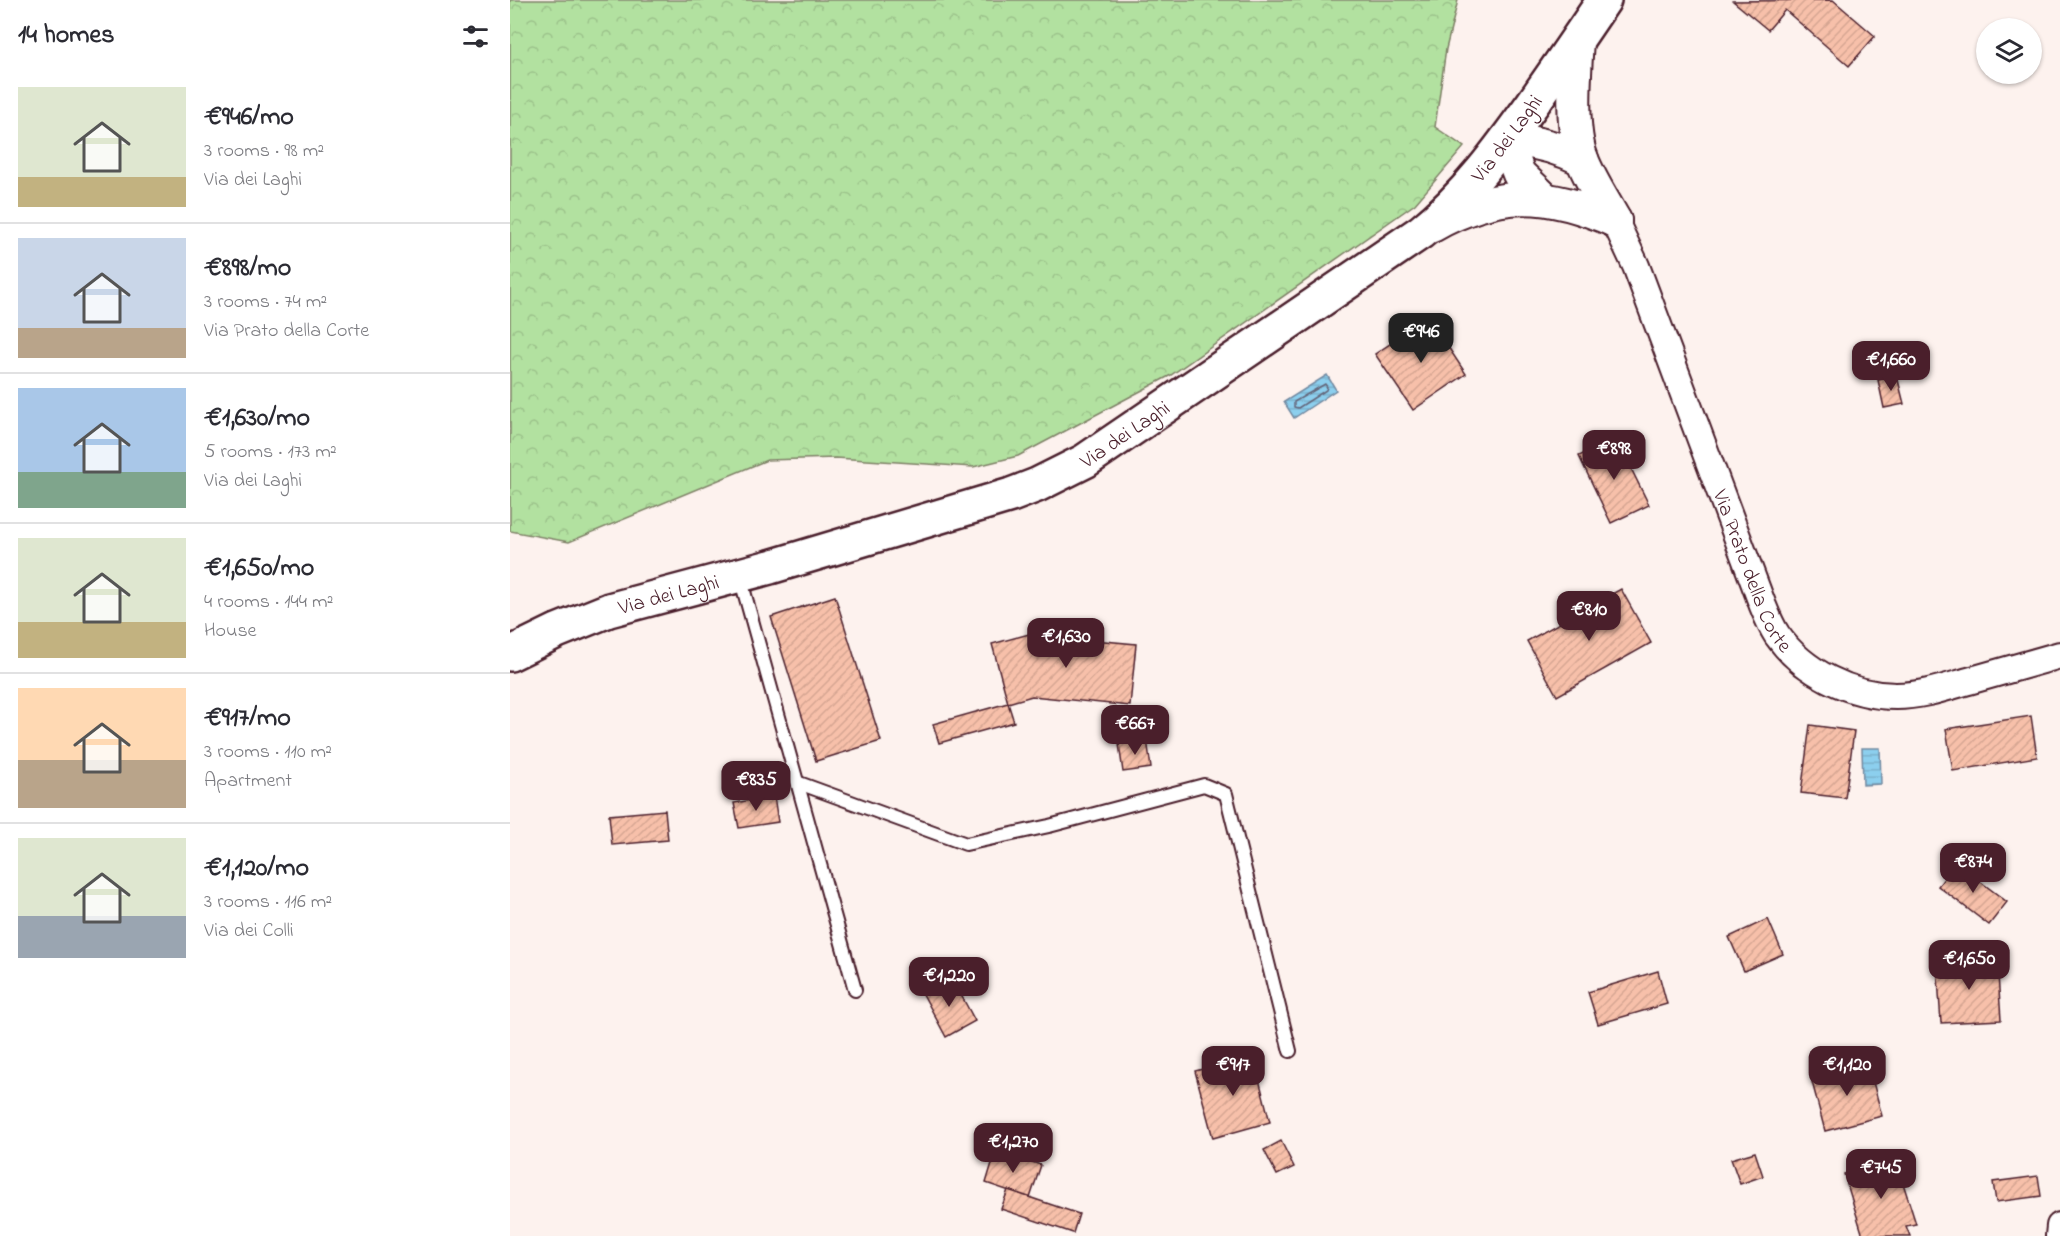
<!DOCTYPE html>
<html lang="en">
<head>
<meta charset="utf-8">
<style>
  :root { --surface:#fff; --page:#f2f2f3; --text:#2b2b33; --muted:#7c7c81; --line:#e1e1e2; --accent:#4a1f2b }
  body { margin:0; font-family:"Indie Flower",sans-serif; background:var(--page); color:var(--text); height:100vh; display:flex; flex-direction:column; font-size:22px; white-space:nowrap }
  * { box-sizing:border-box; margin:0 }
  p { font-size:20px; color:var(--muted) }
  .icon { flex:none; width:33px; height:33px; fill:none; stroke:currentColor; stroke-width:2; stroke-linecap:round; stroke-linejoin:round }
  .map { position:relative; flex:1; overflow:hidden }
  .panel { display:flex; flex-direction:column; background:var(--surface); width:510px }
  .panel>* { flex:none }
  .tools { position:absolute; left:1466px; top:18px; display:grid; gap:12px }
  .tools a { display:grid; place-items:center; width:66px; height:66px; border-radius:50%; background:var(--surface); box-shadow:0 2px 4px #0004; font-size:30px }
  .price { position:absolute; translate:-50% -51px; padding:0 14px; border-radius:12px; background:var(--accent); color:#fff; font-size:20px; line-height:39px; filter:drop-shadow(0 2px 3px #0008) }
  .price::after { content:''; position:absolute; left:50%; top:36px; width:18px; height:14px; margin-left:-9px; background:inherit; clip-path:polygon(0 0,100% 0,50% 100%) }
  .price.selected { background:#222; color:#fff }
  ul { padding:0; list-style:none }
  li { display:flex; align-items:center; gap:18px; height:150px; padding:0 18px }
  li+li { border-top:2px solid var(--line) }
  li span { display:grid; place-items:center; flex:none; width:168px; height:120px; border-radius:0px; color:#555 }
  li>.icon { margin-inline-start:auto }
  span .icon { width:72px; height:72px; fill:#fffc; stroke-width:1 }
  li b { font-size:26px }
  h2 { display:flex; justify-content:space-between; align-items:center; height:72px; padding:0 18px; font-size:26px }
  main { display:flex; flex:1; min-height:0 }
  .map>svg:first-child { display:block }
</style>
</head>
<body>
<main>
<section class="panel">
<h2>14 homes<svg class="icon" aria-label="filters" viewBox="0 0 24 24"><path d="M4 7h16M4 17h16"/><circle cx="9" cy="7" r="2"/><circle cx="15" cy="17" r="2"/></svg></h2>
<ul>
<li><span style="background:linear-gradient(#dfe7d0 75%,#c2b280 0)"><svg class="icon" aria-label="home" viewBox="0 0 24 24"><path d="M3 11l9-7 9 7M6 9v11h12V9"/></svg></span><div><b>€946/mo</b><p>3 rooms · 98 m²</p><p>Via dei Laghi</p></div></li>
<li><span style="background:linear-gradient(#c9d6e8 75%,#b9a48a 0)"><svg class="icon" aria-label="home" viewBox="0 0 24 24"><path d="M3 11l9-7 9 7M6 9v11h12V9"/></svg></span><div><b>€898/mo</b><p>3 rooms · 74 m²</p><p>Via Prato della Corte</p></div></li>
<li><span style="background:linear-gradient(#a9c7e8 70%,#7fa58c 0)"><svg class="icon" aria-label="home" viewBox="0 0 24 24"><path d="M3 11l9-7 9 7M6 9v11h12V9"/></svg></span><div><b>€1,630/mo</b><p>5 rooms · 173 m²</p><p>Via dei Laghi</p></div></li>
<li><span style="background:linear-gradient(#dfe7d0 70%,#c2b280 0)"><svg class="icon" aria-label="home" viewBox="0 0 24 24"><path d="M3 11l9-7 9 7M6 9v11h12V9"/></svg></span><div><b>€1,650/mo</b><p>4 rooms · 144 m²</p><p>House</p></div></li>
<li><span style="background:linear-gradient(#ffd9b3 60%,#b9a48a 0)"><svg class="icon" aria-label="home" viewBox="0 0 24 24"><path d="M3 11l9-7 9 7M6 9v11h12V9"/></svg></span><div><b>€917/mo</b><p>3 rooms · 110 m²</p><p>Apartment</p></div></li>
<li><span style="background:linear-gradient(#dfe7d0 65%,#9aa5b1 0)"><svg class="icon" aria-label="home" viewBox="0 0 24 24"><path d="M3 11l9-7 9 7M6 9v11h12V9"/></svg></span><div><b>€1,120/mo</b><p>3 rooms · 116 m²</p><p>Via dei Colli</p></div></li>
</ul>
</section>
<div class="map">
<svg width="1550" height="1236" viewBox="0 0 1550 1236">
  <defs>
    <pattern id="forest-crowns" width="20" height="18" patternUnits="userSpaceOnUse" patternTransform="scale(1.5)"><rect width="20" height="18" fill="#b2e1a0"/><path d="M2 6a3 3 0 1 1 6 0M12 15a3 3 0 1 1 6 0" fill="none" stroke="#9bc18a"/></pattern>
    <pattern id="water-rules" width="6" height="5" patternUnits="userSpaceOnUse" patternTransform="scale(1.5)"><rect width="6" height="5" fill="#8ccfee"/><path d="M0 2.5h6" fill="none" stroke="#7ab1cc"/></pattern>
    <pattern id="building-hatch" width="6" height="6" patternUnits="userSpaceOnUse" patternTransform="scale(1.5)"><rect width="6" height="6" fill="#f7c0aa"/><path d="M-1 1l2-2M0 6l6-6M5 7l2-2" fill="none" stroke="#d5a592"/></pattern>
  </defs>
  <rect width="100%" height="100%" fill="#fdf2ee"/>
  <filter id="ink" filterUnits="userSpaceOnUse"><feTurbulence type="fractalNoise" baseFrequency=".0167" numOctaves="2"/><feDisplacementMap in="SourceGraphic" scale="12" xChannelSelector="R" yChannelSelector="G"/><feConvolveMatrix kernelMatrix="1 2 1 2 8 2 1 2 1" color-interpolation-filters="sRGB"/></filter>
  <g filter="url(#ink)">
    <path fill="url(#forest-crowns)" stroke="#7e8066" stroke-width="1.5" d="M0 0H948L936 49 925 127 954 147 905 204 661 375 508 456 463 467 326 458 257 460 59 542 0 531Z"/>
    <g fill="url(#water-rules)" stroke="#7289a0" stroke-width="1.5">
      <path d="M817 375 826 390 784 418 774 402Z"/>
      <path d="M1352 748H1370L1371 784 1353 785Z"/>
    </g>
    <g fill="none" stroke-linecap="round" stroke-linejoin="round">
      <path stroke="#646579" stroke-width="1.5" d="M815 384 817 387 816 390 788 408 784 407V402Z"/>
    </g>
    <g fill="url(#building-hatch)" stroke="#4a1f2b" stroke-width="1.5">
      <path d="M1323 0 1365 36 1339 66 1275 10 1258 30 1223 1Z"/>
      <path d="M919 318 956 374 903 410 865 354Z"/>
      <path d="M1387 376 1394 404 1374 408 1368 380Z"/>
      <path d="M1106 438 1139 505 1101 523 1069 456Z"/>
      <path d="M1111 589 1141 643 1047 696 1017 641Z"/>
      <path d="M325 596 371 741 306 761 261 617Z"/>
      <path d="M519 634 626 644 620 706 522 696 498 703 482 644Z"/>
      <path d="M498 703 504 722 429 743 423 724Z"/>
      <path d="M1521 716 1527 757 1443 771 1436 729Z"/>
      <path d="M1300 725 1344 731 1335 798 1291 793Z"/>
      <path d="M637 739 641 768 613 772 609 744Z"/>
      <path d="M264 796 268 822 229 828 224 803Z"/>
      <path d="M155 810 158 840 102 845 99 815Z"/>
      <path d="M1446 863 1497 902 1479 925 1428 886Z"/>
      <path d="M1258 919 1273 954 1234 971 1219 937Z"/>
      <path d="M1487 959 1491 1020 1431 1023 1427 963Z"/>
      <path d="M1148 971 1157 1004 1088 1024 1078 992Z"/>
      <path d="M442 978 465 1021 436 1037 413 994Z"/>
      <path d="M743 1056 760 1122 703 1138 685 1071Z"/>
      <path d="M1358 1063 1372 1116 1315 1131 1301 1078Z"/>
      <path d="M771 1141 784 1167 767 1175 754 1150Z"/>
      <path d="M486 1150 531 1165 520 1198 476 1183Z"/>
      <path d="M1245 1152 1253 1176 1230 1184 1221 1159Z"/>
      <path d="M1385 1158 1406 1224 1396 1226 1400 1236H1353L1334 1174Z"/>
      <path d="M1528 1176 1531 1196 1486 1202 1483 1182Z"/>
      <path d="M498 1190 569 1214 563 1233 491 1209Z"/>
    </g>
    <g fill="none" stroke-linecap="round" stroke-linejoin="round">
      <defs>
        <g id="service">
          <path d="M230 577 345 990"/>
          <path d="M289 783 456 844 539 826 694 785 716 794 780 1051"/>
        </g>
        <g id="minor">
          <path id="s1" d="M1105 221 1126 266 1253 606C1257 616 1261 626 1267 635 1293 672 1341 696 1386 696 1412 696 1437 687 1462 680 1491 672 1521 663 1550 655"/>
          <path d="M1549 1236 1550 1226"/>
        </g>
        <g id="tertiary">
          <path d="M1067 40C1065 73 1060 128 1072 159 1080 180 1094 201 1105 221"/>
          <path d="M1035 199 1009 174 996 140C1023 140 1047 147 1072 159"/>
          <path d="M922 226C988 189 1037 191 1105 221"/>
        </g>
        <g id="secondary">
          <path id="s2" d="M0 654 47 631 99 610 260 567 501 495 527 485 575 461 911 232C956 196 990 149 1023 103 1047 69 1071 34 1094 0"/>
        </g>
      </defs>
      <use href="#service" stroke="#4a1f2b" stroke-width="16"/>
      <use href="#minor" stroke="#4a1f2b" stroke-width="30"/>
      <use href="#tertiary" stroke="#4a1f2b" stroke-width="36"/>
      <use href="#secondary" stroke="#4a1f2b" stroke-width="38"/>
      <use href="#service" stroke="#fff" stroke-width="12"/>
      <use href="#minor" stroke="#fff" stroke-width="26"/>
      <use href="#tertiary" stroke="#fff" stroke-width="32"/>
      <use href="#secondary" stroke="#fff" stroke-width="33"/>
    </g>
  </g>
  <g text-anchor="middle" stroke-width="6" stroke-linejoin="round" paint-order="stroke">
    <g font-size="21" fill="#4a1f2b" stroke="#fff">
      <text dy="7" stroke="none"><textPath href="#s2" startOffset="1142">Via dei Laghi</textPath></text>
      <text dy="7" stroke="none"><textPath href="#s2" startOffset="656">Via dei Laghi</textPath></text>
      <text dy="7" stroke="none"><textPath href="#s1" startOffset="376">Via Prato della Corte</textPath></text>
      <text dy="7" stroke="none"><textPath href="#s2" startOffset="170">Via dei Laghi</textPath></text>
    </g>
  </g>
</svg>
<div class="tools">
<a><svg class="icon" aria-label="layers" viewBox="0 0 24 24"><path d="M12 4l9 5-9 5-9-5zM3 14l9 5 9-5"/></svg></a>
</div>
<b class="price selected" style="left:911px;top:364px">€946</b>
<b class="price" style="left:1381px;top:392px">€1,660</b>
<b class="price" style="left:1104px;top:481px">€898</b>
<b class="price" style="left:1079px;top:642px">€810</b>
<b class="price" style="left:556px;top:669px">€1,630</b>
<b class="price" style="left:625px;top:756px">€667</b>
<b class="price" style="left:246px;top:812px">€835</b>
<b class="price" style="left:1463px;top:894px">€874</b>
<b class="price" style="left:1459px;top:991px">€1,650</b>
<b class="price" style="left:439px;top:1008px">€1,220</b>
<b class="price" style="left:723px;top:1097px">€917</b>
<b class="price" style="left:1337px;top:1097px">€1,120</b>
<b class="price" style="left:503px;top:1174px">€1,270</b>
<b class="price" style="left:1371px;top:1200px">€745</b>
</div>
</main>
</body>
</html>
